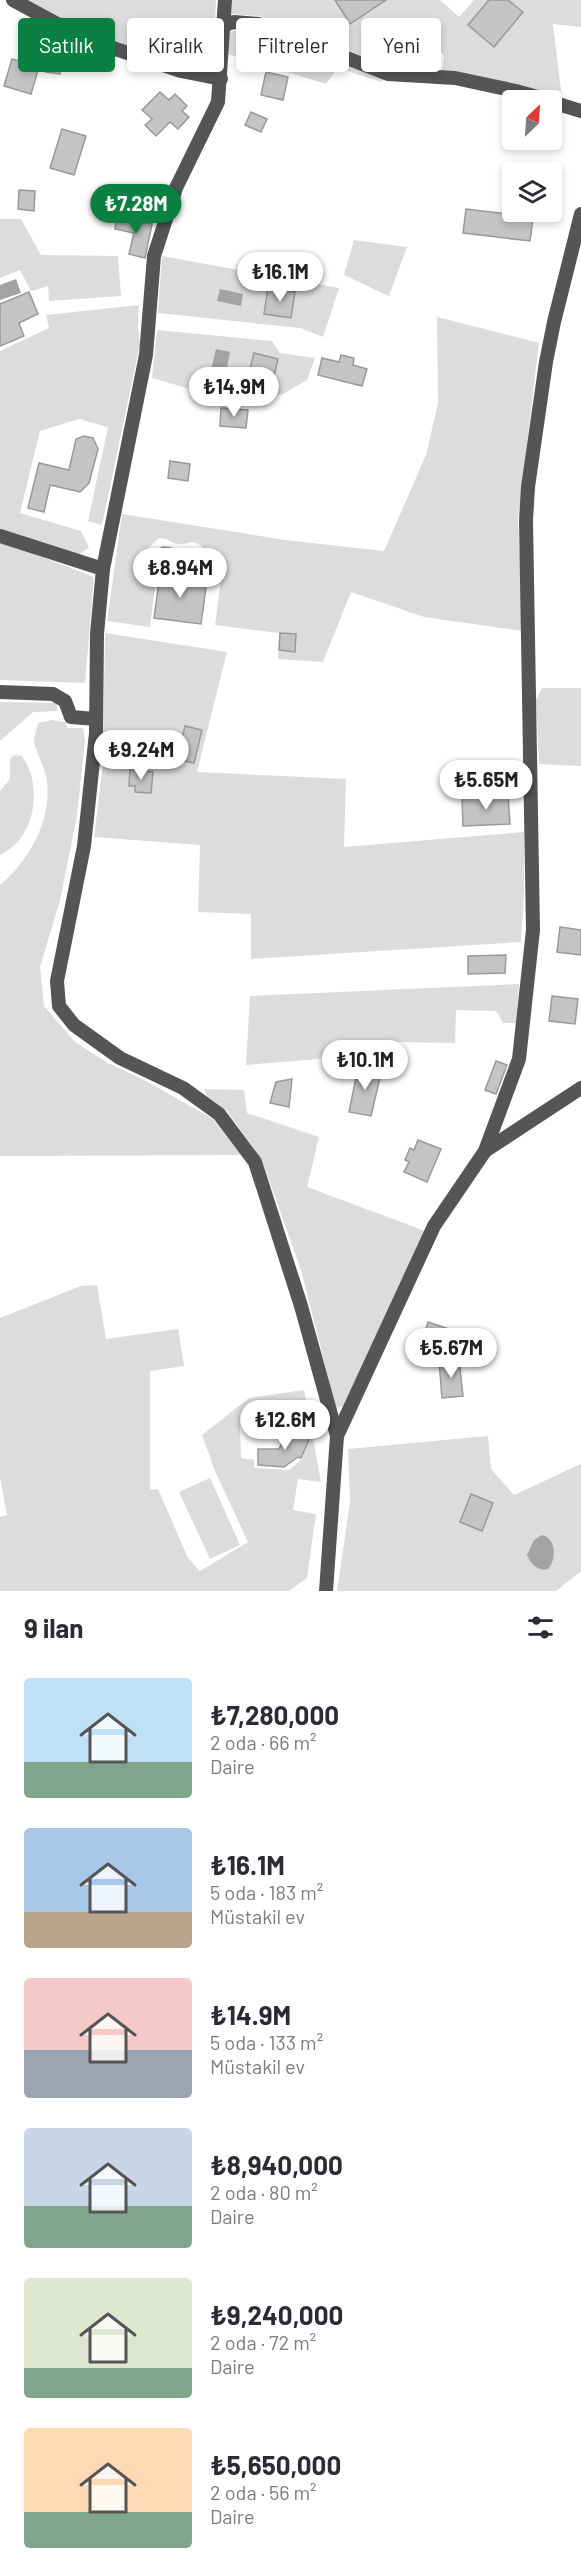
<!DOCTYPE html>
<html lang="tr">
<head>
<meta charset="utf-8">
<style>
  :root { --surface:#fff; --page:#f7f7f7; --text:#2b2b33; --muted:#7c7c81; --accent:#0b8043 }
  body { margin:0; font-family:Barlow,sans-serif; background:var(--page); color:var(--text); height:100vh; display:flex; flex-direction:column; font-size:22px; white-space:nowrap }
  * { box-sizing:border-box; margin:0 }
  p { font-size:20px; color:var(--muted) }
  .icon { flex:none; width:33px; height:33px; fill:none; stroke:currentColor; stroke-width:2; stroke-linecap:round; stroke-linejoin:round }
  .map { position:relative; height:1591px; overflow:hidden }
  .drawer { display:flex; flex-direction:column; background:var(--surface); flex:1 }
  .drawer>* { flex:none }
  .banner { position:absolute; left:18px; top:18px; width:546px; height:54px; display:flex; gap:12px }
  .needle { width:39px; rotate:25deg }
  .tools { position:absolute; left:502px; top:90px; display:grid; gap:12px }
  .tools a { display:grid; place-items:center; width:60px; height:60px; border-radius:6px; background:var(--surface); box-shadow:0 3px 9px #0003; font-size:30px }
  .price { position:absolute; translate:-50% -51px; padding:0 14px; border-radius:21px; background:#fff; color:#222; font-size:20px; line-height:39px; filter:drop-shadow(0 2px 3px #0008) }
  .price::after { content:''; position:absolute; left:50%; top:36px; width:18px; height:14px; margin-left:-9px; background:inherit; clip-path:polygon(0 0,100% 0,50% 100%) }
  .price.current { background:var(--accent); color:#fff }
  ul { padding:0; list-style:none }
  li { display:flex; align-items:center; gap:18px; height:150px; padding:0 24px }
  li span { display:grid; place-items:center; flex:none; width:168px; height:120px; border-radius:6px; color:#555 }
  li>.icon { margin-inline-start:auto }
  span .icon { width:72px; height:72px; fill:#fffc; stroke-width:1 }
  li b { font-size:26px }
  h2 { display:flex; justify-content:space-between; align-items:center; height:72px; padding:0 24px; font-size:26px }
  .chip { padding:0 21px; border-radius:6px; background:var(--surface); box-shadow:0 3px 9px #0003; font-size:21px; line-height:54px }
  .chip.current { background:var(--accent); color:#fff }
  .map>svg:first-child { display:block }
</style>
</head>
<body>
<div class="map">
<svg width="581" height="1591" viewBox="0 0 581 1591">
  <rect width="100%" height="100%" fill="#fff"/>
  <g fill="#dcdcdc" fill-rule="evenodd">
    <path d="M21 0H216L214 49 207 61 190 65 172 62 88 33Z"/>
    <path d="M230 0H440L459 17 474 0H581V27L553 24 562 98 519 86 442 72 444 55C414 35 392 17 368 58L278 25 261 16 230 14Z"/>
    <path d="M238 30 341 60 383 78 382 82 338 68 326 84 228 54 230 32Z"/>
    <path d="M0 219H21L41 255 118 256 121 296 49 301 48 286 31 291 20 270 0 278Z"/>
    <path d="M354 240 407 247 389 296 344 275Z"/>
    <path d="M162 256 339 288 323 337 300 328 158 313Z"/>
    <path d="M139 305 138 324 140 344 102 525 88 521 108 427 79 419 40 431 20 513 81 531 89 548 77 555 0 532V351L49 328 46 315Z"/>
    <path d="M437 317 539 343 518 519 523 631 424 617 351 592 323 662 278 659 279 633 215 625 221 579 197 576 205 566 207 552C192 535 190 546 177 544 170 542 167 538 159 538L147 549V569L157 571 150 627 107 621 122 514 285 540 384 551 426 455 438 403Z"/>
    <path d="M157 330 272 341 280 353 315 358 307 380 281 395 240 390 225 399 152 378Z"/>
    <path d="M0 541 94 577 85 683 0 680Z"/>
    <path d="M105 633 227 652 197 772 346 779 344 847 524 832V893L521 942 251 959V914L198 912 200 845 94 837 103 763Z"/>
    <path d="M542 688H581V766L539 764 536 700Z"/>
    <path d="M0 702 57 703V711L33 712 0 741Z"/>
    <path d="M52 720 66 722 67 728H83L85 740 77 816 60 900 40 967 44 1006 75 1042 108 1063 148 1082 213 1119 241 1155 0 1156V885C30 860 54 816 46 777 44 765 36 753 34 741 34 736 37 728 38 723Z"/>
    <path d="M14 755 22 756C44 786 35 839 0 855V791L10 779V759Z"/>
    <path d="M519 984 516 1023H503L496 1011 456 1010 455 1043 346 1041 319 1059 246 1065 250 996Z"/>
    <path d="M204 1089 244 1090 247 1113 319 1137 307 1187 425 1231 343 1407 336 1408 301 1270 262 1160 227 1111 207 1096Z"/>
    <path d="M97 1285 106 1339 178 1329 184 1366 150 1371V1490L158 1489 188 1558 200 1571 248 1542 215 1471 202 1435 249 1398 304 1390 321 1482 298 1479 293 1510 316 1514 307 1578 289 1591H0V1517L7 1515 0 1477V1318L81 1286ZM273 1405 305 1423 300 1432 311 1438 302 1459 289 1470 254 1468V1460L241 1458 240 1421Z"/>
    <path d="M488 1436 491 1469 514 1495 581 1464V1571L556 1591H337L350 1502 348 1449Z"/>
    <path d="M210 1478 240 1545 210 1559 179 1492Z"/>
  </g>
  <g fill="#a3a3a3">
    <path d="M16 279 21 293 0 300V285Z"/>
    <path d="M220 289 243 294 241 306 217 301Z"/>
    <path d="M216 349 230 352 225 378 210 374Z"/>
    <path d="M163 546 171 547 176 551 190 548 198 556 197 563 189 569C184 568 179 563 174 564 169 565 165 569 159 565 149 559 155 549 163 546Z"/>
    <path d="M272 1412 281 1416 271 1435 250 1436V1424L258 1418 261 1420Z"/>
    <path d="M542 1535C556 1538 557 1559 548 1569 538 1572 530 1563 527 1555L534 1540Z"/>
  </g>
  <g fill="#c4c4c4" stroke="#999" stroke-width="1.5">
    <path d="M335 0H386L350 24Z"/>
    <path d="M489 0H508L523 12 494 47 468 25Z"/>
    <path d="M52 39 66 42 60 74 46 72Z"/>
    <path d="M12 59 39 67 31 94 4 86Z"/>
    <path d="M266 72 288 77 283 100 261 95Z"/>
    <path d="M160 92 169 100 175 94 187 106 182 111 189 117 178 129 170 122 156 136 145 125 152 119 142 110Z"/>
    <path d="M251 112 267 119 261 132 245 125Z"/>
    <path d="M62 129 86 136 74 175 50 168Z"/>
    <path d="M19 190 35 191 34 211 18 209Z"/>
    <path d="M466 209 533 217 530 241 463 233Z"/>
    <path d="M117 217 152 224 145 258 129 254 134 233 115 229Z"/>
    <path d="M268 288 295 292 291 318 264 314Z"/>
    <path d="M29 292 38 314 19 323 24 336 0 346V304Z"/>
    <path d="M254 353 278 359 271 388 247 382Z"/>
    <path d="M341 355 354 358 353 365 367 369 362 386 318 375 322 358 339 362Z"/>
    <path d="M221 408 248 410 246 428 220 426Z"/>
    <path d="M84 436 93 438 98 449 89 483 80 492 50 485 44 512 28 508 39 463 69 470 76 439Z"/>
    <path d="M170 461 190 464 188 481 168 478Z"/>
    <path d="M160 574 207 580 201 624 154 618Z"/>
    <path d="M280 633 296 634 295 652 279 650Z"/>
    <path d="M185 726 202 730 194 763 177 759Z"/>
    <path d="M130 770 153 772 151 793 135 792V786H129Z"/>
    <path d="M508 795 510 824 463 826 462 797Z"/>
    <path d="M560 927 581 930V955L557 952Z"/>
    <path d="M506 955 505 973 468 974V956Z"/>
    <path d="M552 996 578 999 575 1024 549 1021Z"/>
    <path d="M496 1061 507 1065 496 1094 485 1090Z"/>
    <path d="M371 1067 382 1069 371 1116 349 1112 358 1068Z"/>
    <path d="M292 1079 289 1107 270 1103 276 1082Z"/>
    <path d="M418 1140 441 1149 427 1182 404 1172 409 1162 405 1160 410 1148 414 1150Z"/>
    <path d="M428 1322 449 1329 443 1345 423 1338Z"/>
    <path d="M459 1359 463 1396 442 1398 439 1361Z"/>
    <path d="M289 1428 310 1438 301 1458 298 1457 284 1467 258 1465V1449H279Z"/>
    <path d="M471 1494 493 1503 482 1531 460 1522Z"/>
  </g>
  <g fill="none" stroke-linecap="round" stroke-linejoin="round">
    <g stroke="#555" stroke-width="14">
      <path d="M13 0 83 38 181 71 221 79"/>
      <path d="M225 0 218 102 176 188 154 256 146 355 103 569 97 634 96 733 84 846 57 981 59 1006 74 1025 120 1058 183 1088 219 1114 255 1162 301 1306 337 1436"/>
      <path d="M224 25 234 22 259 24 388 74 455 78 516 91 548 100"/>
      <path d="M552 102 581 111"/>
      <path d="M0 536 103 569"/>
      <path d="M0 692 53 694 65 701 71 717 96 719"/>
      <path d="M485 1151 581 1088"/>
      <path d="M326 1591 337 1436 434 1226 485 1151 519 1059 533 930 526 520 528 487 546 362 554 322 581 214"/>
    </g>
  </g>
</svg>
<div class="tools">
<a><svg class="needle" viewBox="-14 -14 28 28"><path d="M0-13l5 13h-10z" fill="#e53935"/><path d="M0 13l5-13h-10z" fill="#7c7c81"/></svg></a>
<a><svg class="icon" aria-label="layers" viewBox="0 0 24 24"><path d="M12 4l9 5-9 5-9-5zM3 14l9 5 9-5"/></svg></a>
</div>
<b class="price current" style="left:136px;top:235px">₺7.28M</b>
<b class="price" style="left:280px;top:303px">₺16.1M</b>
<b class="price" style="left:234px;top:418px">₺14.9M</b>
<b class="price" style="left:180px;top:599px">₺8.94M</b>
<b class="price" style="left:141px;top:781px">₺9.24M</b>
<b class="price" style="left:486px;top:811px">₺5.65M</b>
<b class="price" style="left:365px;top:1091px">₺10.1M</b>
<b class="price" style="left:451px;top:1379px">₺5.67M</b>
<b class="price" style="left:285px;top:1451px">₺12.6M</b>
<div class="banner">
<a class="chip current">Satılık</a>
<a class="chip">Kiralık</a>
<a class="chip">Filtreler</a>
<a class="chip">Yeni</a>
</div>
</div>
<section class="drawer">
<h2>9 ilan<svg class="icon" aria-label="filters" viewBox="0 0 24 24"><path d="M4 7h16M4 17h16"/><circle cx="9" cy="7" r="2"/><circle cx="15" cy="17" r="2"/></svg></h2>
<ul>
<li><span style="background:linear-gradient(#bfe0f5 70%,#7fa58c 0)"><svg class="icon" aria-label="home" viewBox="0 0 24 24"><path d="M3 11l9-7 9 7M6 9v11h12V9"/></svg></span><div><b>₺7,280,000</b><p>2 oda · 66 m²</p><p>Daire</p></div></li>
<li><span style="background:linear-gradient(#a9c7e8 70%,#b9a48a 0)"><svg class="icon" aria-label="home" viewBox="0 0 24 24"><path d="M3 11l9-7 9 7M6 9v11h12V9"/></svg></span><div><b>₺16.1M</b><p>5 oda · 183 m²</p><p>Müstakil ev</p></div></li>
<li><span style="background:linear-gradient(#f6c9c9 60%,#9aa5b1 0)"><svg class="icon" aria-label="home" viewBox="0 0 24 24"><path d="M3 11l9-7 9 7M6 9v11h12V9"/></svg></span><div><b>₺14.9M</b><p>5 oda · 133 m²</p><p>Müstakil ev</p></div></li>
<li><span style="background:linear-gradient(#c9d6e8 65%,#7fa58c 0)"><svg class="icon" aria-label="home" viewBox="0 0 24 24"><path d="M3 11l9-7 9 7M6 9v11h12V9"/></svg></span><div><b>₺8,940,000</b><p>2 oda · 80 m²</p><p>Daire</p></div></li>
<li><span style="background:linear-gradient(#dfe7d0 75%,#7fa58c 0)"><svg class="icon" aria-label="home" viewBox="0 0 24 24"><path d="M3 11l9-7 9 7M6 9v11h12V9"/></svg></span><div><b>₺9,240,000</b><p>2 oda · 72 m²</p><p>Daire</p></div></li>
<li><span style="background:linear-gradient(#ffd9b3 70%,#7fa58c 0)"><svg class="icon" aria-label="home" viewBox="0 0 24 24"><path d="M3 11l9-7 9 7M6 9v11h12V9"/></svg></span><div><b>₺5,650,000</b><p>2 oda · 56 m²</p><p>Daire</p></div></li>
</ul>
</section>
</body>
</html>
